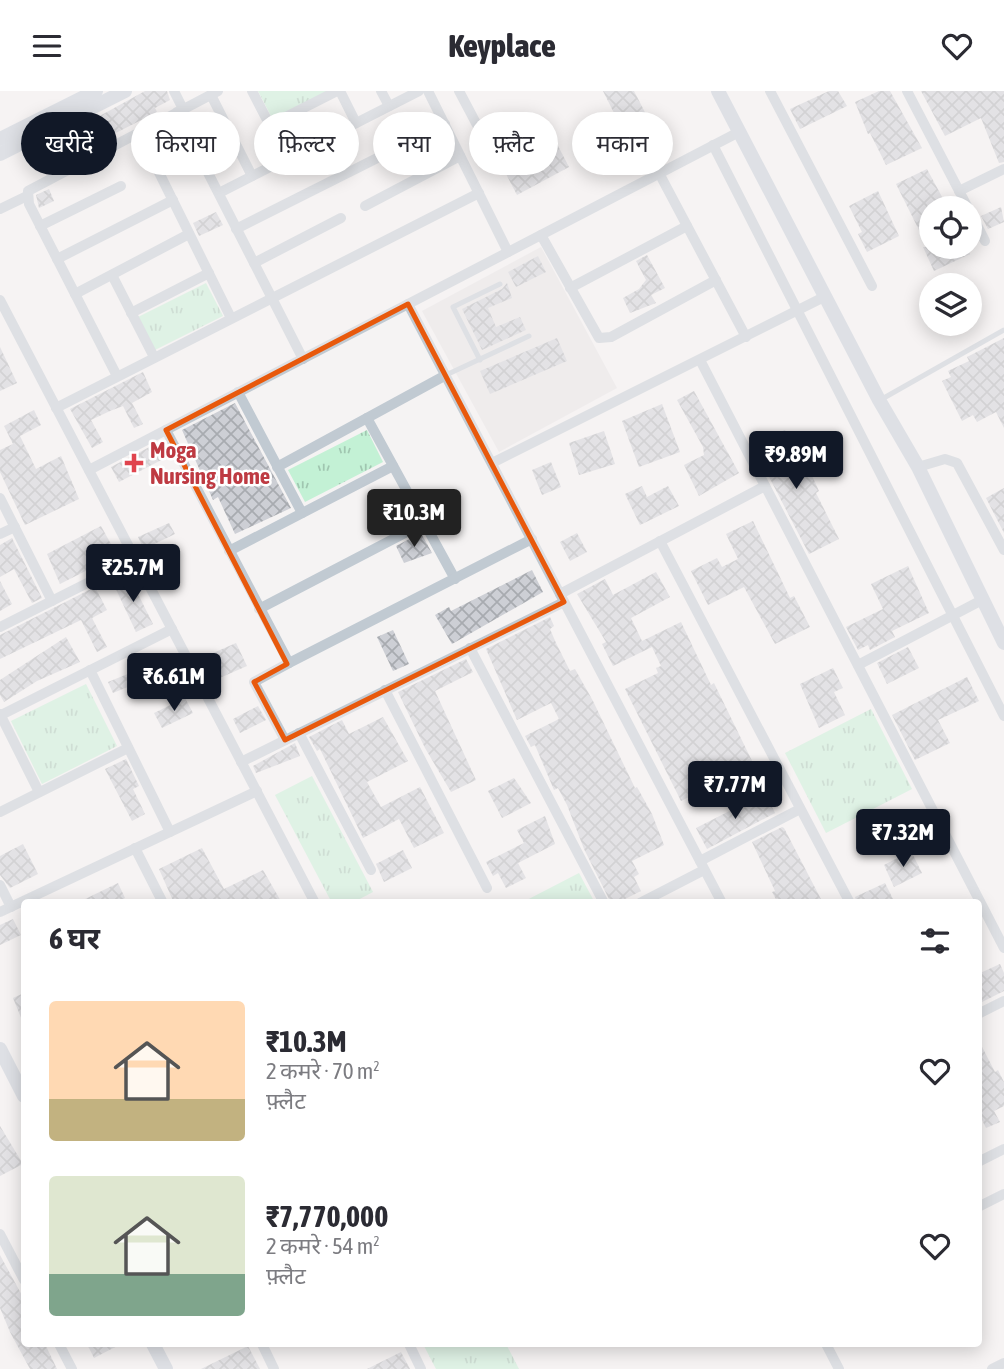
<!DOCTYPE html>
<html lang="hi">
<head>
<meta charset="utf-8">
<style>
  :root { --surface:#fff; --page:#f7f7f7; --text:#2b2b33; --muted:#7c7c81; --accent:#111827 }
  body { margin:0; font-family:"Asap Condensed","Noto Sans Devanagari",sans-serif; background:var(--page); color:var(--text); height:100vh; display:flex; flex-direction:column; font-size:26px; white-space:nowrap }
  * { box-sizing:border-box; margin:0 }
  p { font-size:23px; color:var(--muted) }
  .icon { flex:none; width:38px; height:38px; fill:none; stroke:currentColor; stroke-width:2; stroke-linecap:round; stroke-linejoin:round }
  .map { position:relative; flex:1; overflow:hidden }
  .drawer { position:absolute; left:21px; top:808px; width:961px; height:448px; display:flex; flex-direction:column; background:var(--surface); border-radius:7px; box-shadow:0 4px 18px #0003 }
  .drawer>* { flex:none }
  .top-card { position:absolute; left:21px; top:21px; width:962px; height:63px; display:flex; gap:14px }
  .fabs { position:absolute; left:919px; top:105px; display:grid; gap:14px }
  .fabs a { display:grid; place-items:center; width:63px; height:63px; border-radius:50%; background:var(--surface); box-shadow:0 4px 18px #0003; font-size:35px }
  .price { position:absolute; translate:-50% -60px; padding:0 16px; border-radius:7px; background:var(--accent); color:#fff; font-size:23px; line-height:46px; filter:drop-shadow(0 2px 4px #0008) }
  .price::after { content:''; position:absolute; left:50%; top:42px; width:21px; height:16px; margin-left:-10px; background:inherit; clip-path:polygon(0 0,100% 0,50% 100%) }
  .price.on { background:#222; color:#fff }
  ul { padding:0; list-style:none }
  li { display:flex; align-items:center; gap:21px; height:175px; padding:0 28px }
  li span { display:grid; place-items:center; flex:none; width:196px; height:140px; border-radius:7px; color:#555 }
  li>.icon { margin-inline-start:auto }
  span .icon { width:84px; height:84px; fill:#fffc; stroke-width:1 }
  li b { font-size:30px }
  h2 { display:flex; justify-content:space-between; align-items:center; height:84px; padding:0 28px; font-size:30px }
  .pill { padding:0 24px; border-radius:32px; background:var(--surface); box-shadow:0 4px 18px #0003; font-size:24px; line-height:63px }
  .pill.on { background:var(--accent); color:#fff }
  header { display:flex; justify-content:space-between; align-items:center; height:91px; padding:0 28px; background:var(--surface); font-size:32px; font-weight:800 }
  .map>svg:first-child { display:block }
</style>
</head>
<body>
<header><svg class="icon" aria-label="menu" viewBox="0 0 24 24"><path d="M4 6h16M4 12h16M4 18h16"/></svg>Keyplace<svg class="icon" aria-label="heart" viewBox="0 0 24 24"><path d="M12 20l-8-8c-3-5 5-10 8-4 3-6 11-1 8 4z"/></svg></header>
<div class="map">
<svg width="1004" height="1278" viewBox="0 0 1004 1278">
  <defs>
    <pattern id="park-tufts" width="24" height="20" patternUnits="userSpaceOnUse" patternTransform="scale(1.75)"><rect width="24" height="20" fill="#c3f1d5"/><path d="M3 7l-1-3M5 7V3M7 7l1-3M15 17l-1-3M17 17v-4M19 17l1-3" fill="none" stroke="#a0c6b0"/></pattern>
    <pattern id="building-cross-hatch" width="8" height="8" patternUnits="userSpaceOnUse" patternTransform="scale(1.75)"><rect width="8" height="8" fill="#cdcfd5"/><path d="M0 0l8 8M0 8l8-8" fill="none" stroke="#a8abb0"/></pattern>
  </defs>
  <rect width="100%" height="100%" fill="#f5f3f3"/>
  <path fill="#e6e4e5" d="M541 156 617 297 499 361 422 220Z"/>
  <g fill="url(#park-tufts)">
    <path d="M258 0H328L273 29Z"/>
    <path d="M206 192 223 225 155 259 138 226Z"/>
    <path d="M367 339 383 371 305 411 288 379Z"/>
    <path d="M86 593 117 655 42 693 11 630Z"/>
    <path d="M871 618 912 698 826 742 785 662Z"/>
    <path d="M312 685 373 801 352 812H332L275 704Z"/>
    <path d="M579 782 595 812H521Z"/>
    <path d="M423 1253H506L519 1278H436Z"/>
  </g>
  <g fill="url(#building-cross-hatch)">
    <path d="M145 0H167L170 9 155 17 157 21 106 47 96 27Z"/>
    <path d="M603 0H634L652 35 627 48Z"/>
    <path d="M829 0H838L847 15 800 38 790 18Z"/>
    <path d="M879 0H890L922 57 886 74 870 42 868 43 855 11Z"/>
    <path d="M921 0H1004V71L999 72 981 27 945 45Z"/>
    <path d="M544 28 569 76 517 104 492 56Z"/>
    <path d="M927 78 948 117H931V156H967L970 163 934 180 923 156H926L918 137 896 93Z"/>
    <path d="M49 98 54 110 39 117 36 104Z"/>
    <path d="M878 100 899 145 867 161 858 143 862 141 849 115Z"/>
    <path d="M1001 116 1004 131 988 138 981 125Z"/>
    <path d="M216 121 223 134 199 145 193 132Z"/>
    <path d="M647 164 665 197 651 204 656 212 630 222 623 207 639 198 646 189 636 170Z"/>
    <path d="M538 165 546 181 516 196 508 181Z"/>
    <path d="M507 192 512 207 488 217 496 236 520 226 526 239 482 259 462 218 502 198Z"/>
    <path d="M557 247 567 270 490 303 480 280Z"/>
    <path d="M1004 247V337L996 321 977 331 973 324 962 330 942 290 951 286 948 280 969 270 967 266Z"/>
    <path d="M0 256 17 292 0 300Z"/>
    <path d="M143 281 152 301 132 312 143 333 134 337 123 315 110 320 91 329 103 351 92 357 70 318Z"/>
    <path d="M694 300 739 382 699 405 684 374 704 364 703 356 677 309Z"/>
    <path d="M235 312 291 417 235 443 218 406 213 409 182 339Z"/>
    <path d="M662 313 680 361 639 376 622 330Z"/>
    <path d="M34 319 41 334 20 345 36 378 61 365 79 408 25 434 0 381V359L13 353 4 335Z"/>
    <path d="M785 339 797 367 803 365 819 400 816 402 839 448 809 463 752 353Z"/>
    <path d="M604 340 615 373 579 384 569 352Z"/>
    <path d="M163 349 171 364 119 391 111 376Z"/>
    <path d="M551 371 561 396 542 404 532 379Z"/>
    <path d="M642 395 647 406 668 395 679 415 640 434 625 403Z"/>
    <path d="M1004 397V442L986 407Z"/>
    <path d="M753 430 790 507 794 505 810 536 775 553 744 496 708 514 691 480 717 467 722 476 738 468 726 443Z"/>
    <path d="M169 432 175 443 144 458 138 446Z"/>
    <path d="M101 435 117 464 60 493 47 463Z"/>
    <path d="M421 442 432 462 404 472 396 455Z"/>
    <path d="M577 442 587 461 570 470 560 451Z"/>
    <path d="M12 447 42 507 32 512 14 478 0 486V454Z"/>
    <path d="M908 475 929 522 892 540 895 546 870 559 868 554 858 559 846 536 883 518 871 493Z"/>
    <path d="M532 479 543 501 452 553 435 524 449 516 451 520Z"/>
    <path d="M656 481 670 506 631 527 642 550 681 531 711 594 714 592 754 674 681 710 625 598 658 582 656 577 661 575 652 556 613 575 602 553 606 551 577 503 605 488 613 504Z"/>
    <path d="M129 485 153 533 136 541 113 492Z"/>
    <path d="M0 490 12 513 0 520Z"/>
    <path d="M95 496 107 519 92 527 107 556 97 561 81 529 0 568V544Z"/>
    <path d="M550 526 554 535 550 538 556 552 570 580 575 578 593 610 635 697 637 696 652 723 664 754 632 770 639 783 634 786 641 800 617 812H611L584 758 567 714 558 697 554 699 535 654 531 656 525 645 559 628 551 612 517 629 486 558Z"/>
    <path d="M393 539 409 573 393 580 377 546Z"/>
    <path d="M66 546 80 571 37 590 4 611 0 604V589Z"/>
    <path d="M236 552 247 575 215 589 204 566Z"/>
    <path d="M908 556 919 577 887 593 877 572Z"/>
    <path d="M466 568 473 581 435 600 476 689 451 701 425 657 398 601Z"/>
    <path d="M833 577 843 597 834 601 845 624 819 637 800 593Z"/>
    <path d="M130 582 135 593 113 602 108 591Z"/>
    <path d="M967 586 979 610 938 629 950 652 915 669 892 624Z"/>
    <path d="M185 607 193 622 162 637 154 622Z"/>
    <path d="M258 615 266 629 240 642 233 628Z"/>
    <path d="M383 626 408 670 367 691 381 716 420 696 444 742 414 757 399 728 363 747 320 658 317 660 309 646 342 629 349 643Z"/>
    <path d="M295 652 300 665 256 682 253 675Z"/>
    <path d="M126 668 139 695 133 698 145 723 132 730 105 678Z"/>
    <path d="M514 687 531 712 502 727 488 700Z"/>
    <path d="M765 702 775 722 707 758 696 737Z"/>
    <path d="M545 725 555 753 518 772 526 787 506 797 498 782 493 785 486 771 524 752 517 739Z"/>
    <path d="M782 736 784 737 823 812H778L772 801 775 800 752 751Z"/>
    <path d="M23 753 38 783 10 797 0 784V765Z"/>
    <path d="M202 757 224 798 263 779 282 812H174L159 778Z"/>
    <path d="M403 759 412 777 384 791 376 773Z"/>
    <path d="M911 760 922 782 894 796 884 774Z"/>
    <path d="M118 792 125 807 116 812H77Z"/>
    <path d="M885 792 895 812H857L855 806Z"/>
    <path d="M13 828 21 844 0 854V834Z"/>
    <path d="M1000 873 1004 882V900L978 913V883Z"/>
    <path d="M24 902V934L13 907Z"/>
    <path d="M978 948 995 981 998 979 1004 991V1015L994 1020 1000 1031 986 1037 978 1021Z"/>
    <path d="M0 1035 23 1073 0 1085Z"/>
    <path d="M0 1164 24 1208V1253H45L57 1278H30L10 1241 0 1217Z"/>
    <path d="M87 1253H121L94 1267Z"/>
    <path d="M248 1255 260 1278H201Z"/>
    <path d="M401 1261 410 1278H367Z"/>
  </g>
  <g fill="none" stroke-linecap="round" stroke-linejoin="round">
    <g stroke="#c1cad2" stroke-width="5">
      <path d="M480 269 453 216 500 193"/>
      <path d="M446 284 529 245"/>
      <path d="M882 308 1004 239"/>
    </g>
    <g stroke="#c1cad2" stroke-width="10">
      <path d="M174 0 183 18"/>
      <path d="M252 0 287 67"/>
      <path d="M340 0 356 32"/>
      <path d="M381 0 389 15"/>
      <path d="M428 0 508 161"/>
      <path d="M459 0 477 34"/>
      <path d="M770 0 872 195"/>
      <path d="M907 0 968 117"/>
      <path d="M211 4 252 85"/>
      <path d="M177 21 303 268"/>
      <path d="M270 34 337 0"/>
      <path d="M139 41 231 227"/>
      <path d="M713 54 1004 625"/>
      <path d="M659 82 746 246"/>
      <path d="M959 100 1004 78"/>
      <path d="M219 102 419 0"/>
      <path d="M365 115 460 65"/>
      <path d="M0 118 27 105"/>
      <path d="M970 120 985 150"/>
      <path d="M40 135 121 95"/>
      <path d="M236 138 445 33"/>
      <path d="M541 144 599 247 611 246 716 189"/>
      <path d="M57 168 173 109"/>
      <path d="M254 172 341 127"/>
      <path d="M112 184 154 266"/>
      <path d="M570 197 687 135"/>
      <path d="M75 203 189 143"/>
      <path d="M0 209 315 812"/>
      <path d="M408 213 722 812"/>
      <path d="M131 222 209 182"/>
      <path d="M700 269 1004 857"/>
      <path d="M117 285 29 113 28 100 218 0"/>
      <path d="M238 301 302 422"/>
      <path d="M56 317 479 102"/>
      <path d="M367 327 455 488"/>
      <path d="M166 339 289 572 532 448"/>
      <path d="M492 372 824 206"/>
      <path d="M277 376 446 284"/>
      <path d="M918 376 945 368 957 372 1004 459"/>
      <path d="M89 379 739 41"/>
      <path d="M0 407 52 510"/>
      <path d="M0 443 15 436"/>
      <path d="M660 450 850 812"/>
      <path d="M229 460 393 375"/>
      <path d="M560 503 765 395"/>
      <path d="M259 518 424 432"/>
      <path d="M0 536 135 468"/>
      <path d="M470 557 604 812"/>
      <path d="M858 574 982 509"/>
      <path d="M90 579 170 741"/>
      <path d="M385 599 487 797"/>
      <path d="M0 623 39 701"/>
      <path d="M1 624 172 538"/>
      <path d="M299 642 371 779"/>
      <path d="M285 649 254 591 289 572"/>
      <path d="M241 671 564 511"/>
      <path d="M0 721 128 657"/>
      <path d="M135 757 163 812"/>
      <path d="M700 770 800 718"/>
      <path d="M0 794 11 816"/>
      <path d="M640 812 704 779"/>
      <path d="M0 821 257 700"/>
      <path d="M978 923 1004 910"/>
      <path d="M978 1071 1004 1058"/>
      <path d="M978 1116 1004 1103"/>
      <path d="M0 1143 24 1189"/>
      <path d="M59 1253 72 1278"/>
      <path d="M262 1253 274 1278"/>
      <path d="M409 1253 421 1278"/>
      <path d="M826 1253 839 1278"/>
      <path d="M992 1278 1004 1272"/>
    </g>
    <g stroke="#c1cbd6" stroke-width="14">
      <path d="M718 0 879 309 918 376 1004 552"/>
      <path d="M0 48 96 0"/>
      <path d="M0 63 125 0"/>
      <path d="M0 958 24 1005"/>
      <path d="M153 1253 166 1278"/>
    </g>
  </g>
  <path d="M0 0H1004V1278H0ZM408 213 564 511 285 649 254 591 287 573 166 339Z" fill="#f5f3f3" fill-opacity=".55" fill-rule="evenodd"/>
  <path fill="none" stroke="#e8590c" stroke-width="5" stroke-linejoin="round" d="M408 213 564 511 285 649 254 591 287 573 166 339Z"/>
  <path fill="#e0444e" stroke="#fff" stroke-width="2.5" d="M130.5 361.5h7v7h7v7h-7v7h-7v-7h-7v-7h7z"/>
  <g text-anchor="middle" stroke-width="5" stroke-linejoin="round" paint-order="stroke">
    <g font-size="23" font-weight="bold" fill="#be3a42" stroke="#fff" text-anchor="start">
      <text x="150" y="367">Moga<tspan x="150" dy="26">Nursing Home</tspan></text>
    </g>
  </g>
</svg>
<div class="fabs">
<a><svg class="icon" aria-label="locate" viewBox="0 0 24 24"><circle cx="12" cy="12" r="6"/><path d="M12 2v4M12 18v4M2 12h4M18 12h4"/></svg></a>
<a><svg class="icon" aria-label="layers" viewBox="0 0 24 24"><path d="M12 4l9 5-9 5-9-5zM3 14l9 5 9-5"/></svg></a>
</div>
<b class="price" style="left:796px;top:400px">₹9.89M</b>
<b class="price on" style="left:414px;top:458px">₹10.3M</b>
<b class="price" style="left:133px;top:513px">₹25.7M</b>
<b class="price" style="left:174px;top:622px">₹6.61M</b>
<b class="price" style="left:735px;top:730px">₹7.77M</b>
<b class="price" style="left:903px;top:778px">₹7.32M</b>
<div class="top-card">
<a class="pill on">खरीदें</a>
<a class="pill">किराया</a>
<a class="pill">फ़िल्टर</a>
<a class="pill">नया</a>
<a class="pill">फ़्लैट</a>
<a class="pill">मकान</a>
</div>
<section class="drawer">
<h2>6 घर<svg class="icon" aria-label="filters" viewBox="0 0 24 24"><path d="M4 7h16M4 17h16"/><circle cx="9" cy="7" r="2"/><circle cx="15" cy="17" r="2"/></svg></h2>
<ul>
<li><span style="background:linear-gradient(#ffd9b3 70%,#c2b280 0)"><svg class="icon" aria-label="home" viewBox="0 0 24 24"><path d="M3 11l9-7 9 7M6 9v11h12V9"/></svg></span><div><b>₹10.3M</b><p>2 कमरे · 70 m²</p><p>फ़्लैट</p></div><svg class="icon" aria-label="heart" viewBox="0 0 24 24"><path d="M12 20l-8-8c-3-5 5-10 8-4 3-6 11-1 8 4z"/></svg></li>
<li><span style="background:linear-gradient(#dfe7d0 70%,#7fa58c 0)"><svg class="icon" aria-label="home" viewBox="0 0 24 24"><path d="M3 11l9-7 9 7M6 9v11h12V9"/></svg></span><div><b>₹7,770,000</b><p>2 कमरे · 54 m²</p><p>फ़्लैट</p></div><svg class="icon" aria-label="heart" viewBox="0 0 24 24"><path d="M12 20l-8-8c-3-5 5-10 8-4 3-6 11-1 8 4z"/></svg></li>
</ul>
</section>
</div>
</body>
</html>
